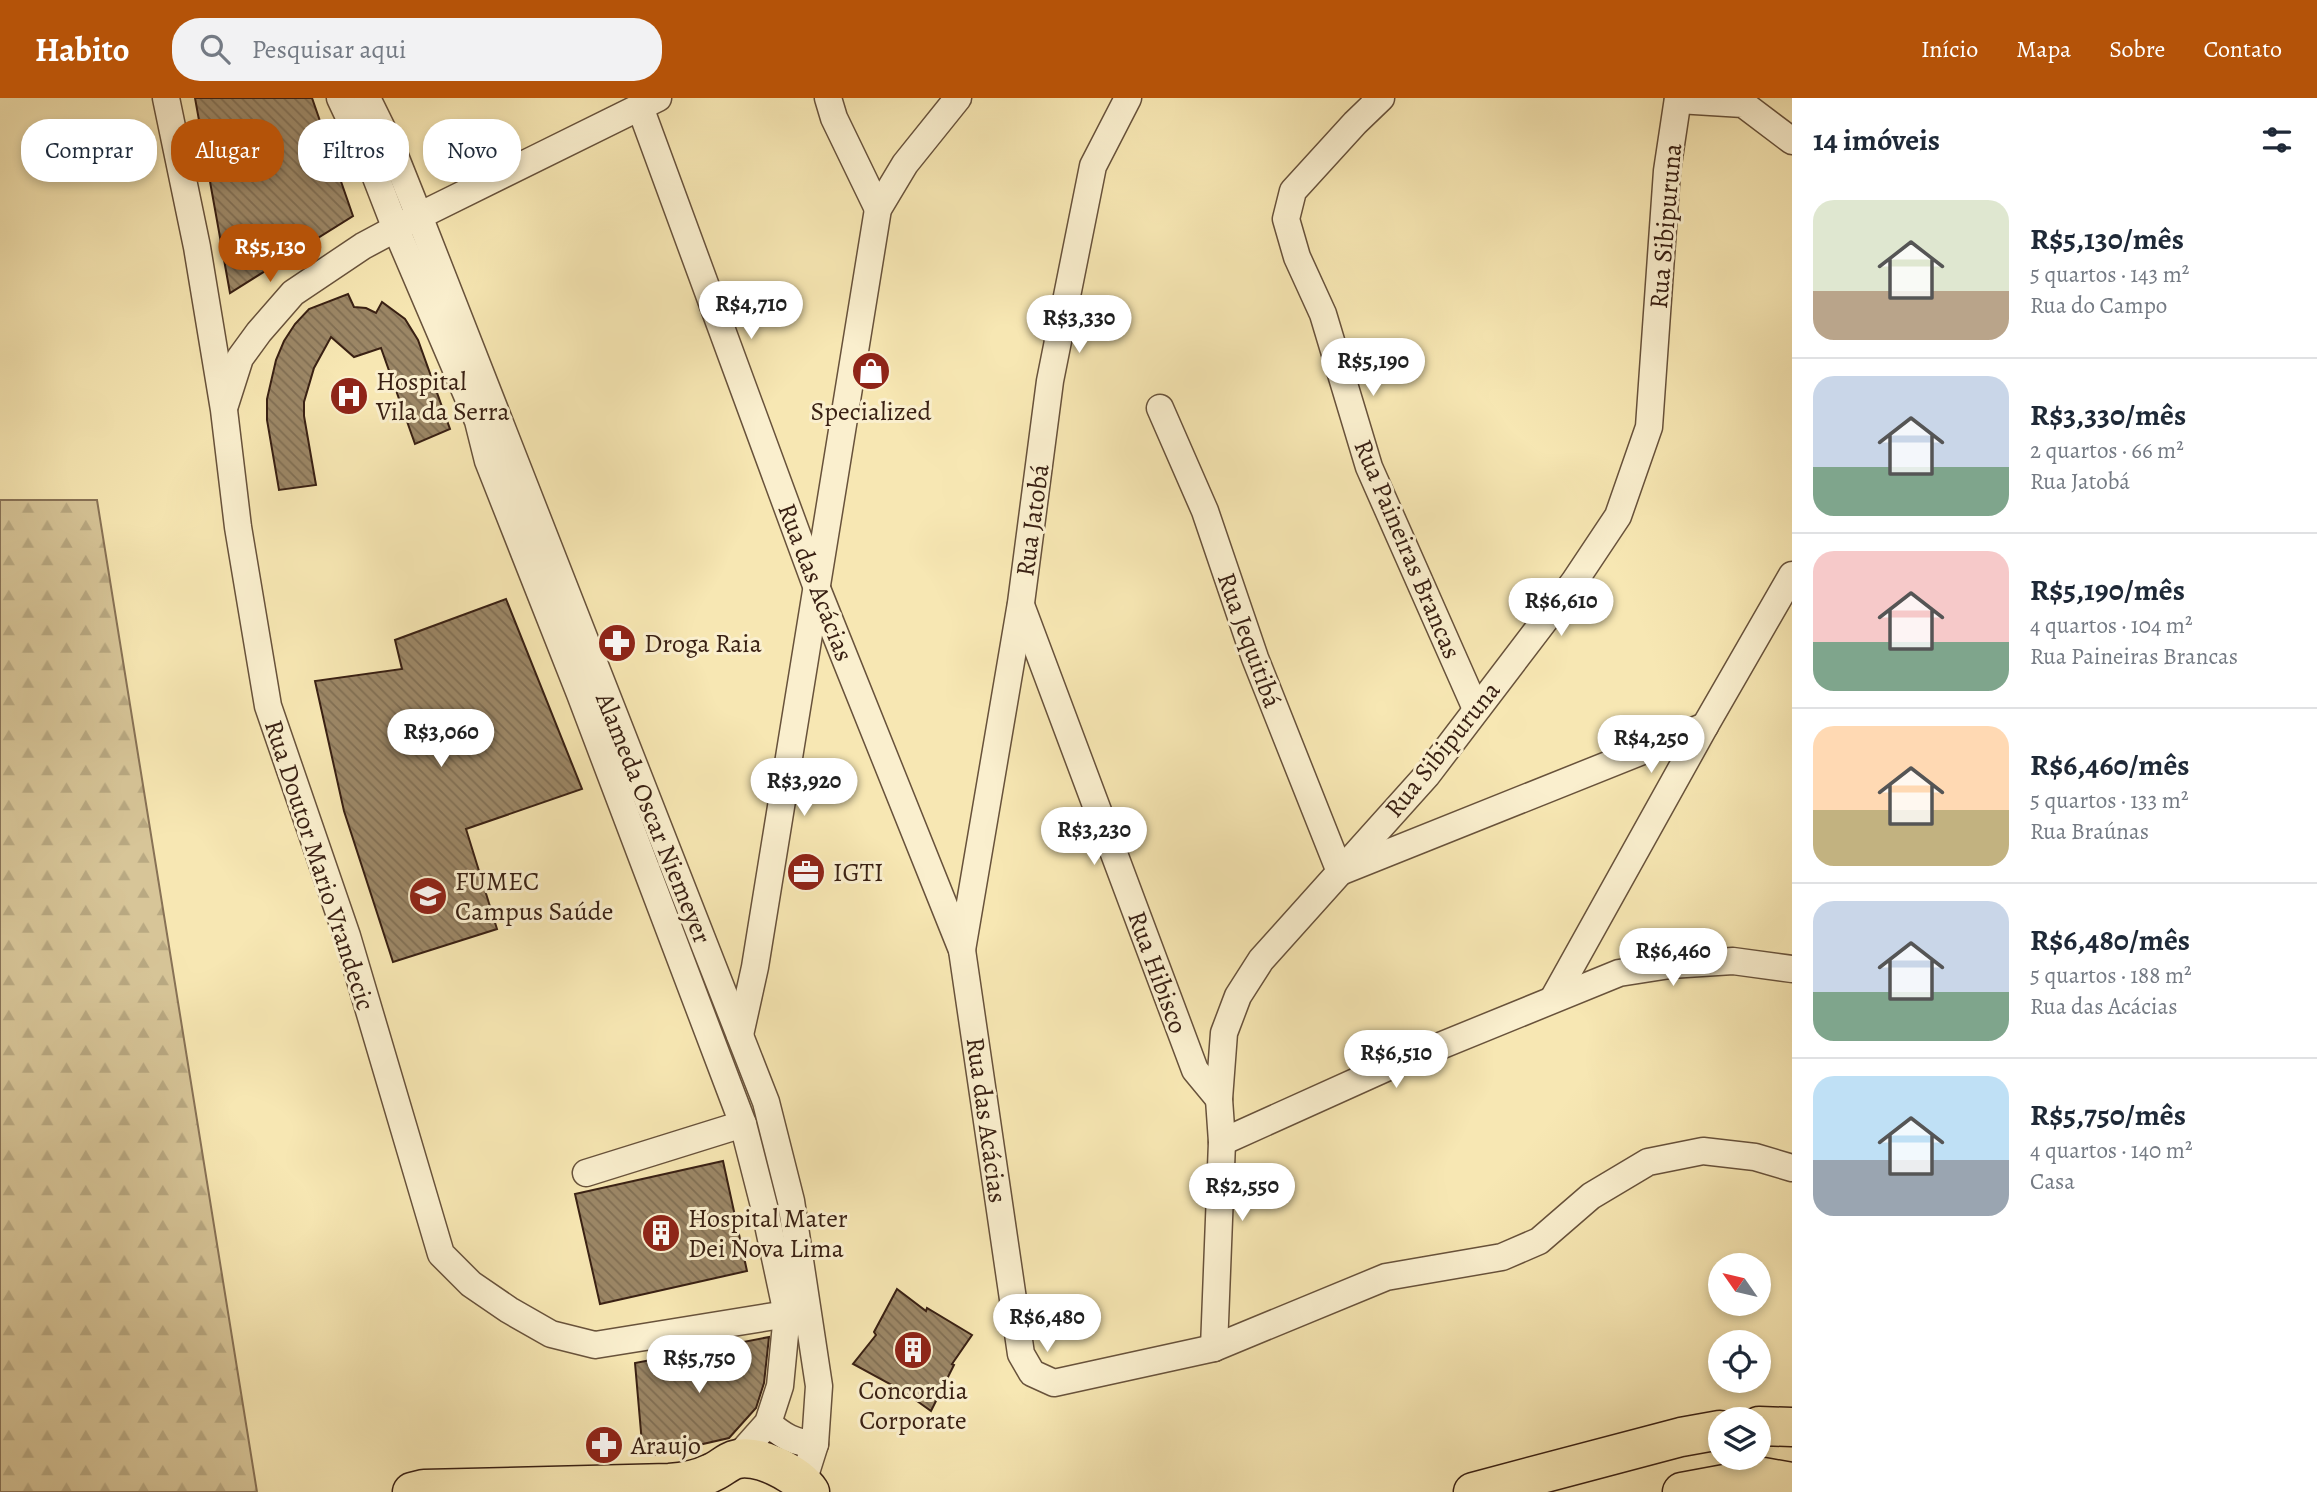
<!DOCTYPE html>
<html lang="pt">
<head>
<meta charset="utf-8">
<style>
  :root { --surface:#fff; --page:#f2f2f3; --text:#1f2937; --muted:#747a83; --line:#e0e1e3; --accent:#b45309 }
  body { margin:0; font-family:Alegreya,serif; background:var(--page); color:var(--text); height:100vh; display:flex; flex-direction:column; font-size:26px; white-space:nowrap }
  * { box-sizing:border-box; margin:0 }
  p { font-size:23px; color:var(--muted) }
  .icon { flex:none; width:38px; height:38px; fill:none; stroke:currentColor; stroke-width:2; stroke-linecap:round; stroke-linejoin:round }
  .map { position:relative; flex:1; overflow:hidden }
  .panel { display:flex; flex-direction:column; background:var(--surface); width:525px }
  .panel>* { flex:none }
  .hud { position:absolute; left:21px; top:21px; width:665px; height:63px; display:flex; gap:14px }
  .needle { width:46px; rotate:304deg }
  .buttons { position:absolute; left:1708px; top:1155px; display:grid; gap:14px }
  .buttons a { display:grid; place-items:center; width:63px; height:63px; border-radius:50%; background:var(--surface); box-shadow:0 4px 10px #0003; font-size:35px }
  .price { position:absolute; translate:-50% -60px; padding:0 16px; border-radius:24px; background:#fff; color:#222; font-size:23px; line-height:46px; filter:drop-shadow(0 2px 4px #0008) }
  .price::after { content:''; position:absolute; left:50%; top:42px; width:21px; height:16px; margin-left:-10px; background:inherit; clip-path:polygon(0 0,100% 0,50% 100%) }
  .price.active { background:var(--accent); color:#fff }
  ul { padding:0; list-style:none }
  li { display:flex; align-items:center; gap:21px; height:175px; padding:0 21px }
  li+li { border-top:2px solid var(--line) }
  li span { display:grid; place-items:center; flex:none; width:196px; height:140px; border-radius:21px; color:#555 }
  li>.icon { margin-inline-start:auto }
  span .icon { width:84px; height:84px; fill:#fffc; stroke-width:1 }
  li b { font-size:30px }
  h2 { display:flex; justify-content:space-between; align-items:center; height:84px; padding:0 21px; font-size:30px }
  .chip { padding:0 24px; border-radius:28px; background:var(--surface); box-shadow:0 4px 10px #0003; font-size:24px; line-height:63px }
  .chip.active { background:var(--accent); color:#fff }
  header { display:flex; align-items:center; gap:42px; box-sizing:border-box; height:98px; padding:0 35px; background:var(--accent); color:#fff }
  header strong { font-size:33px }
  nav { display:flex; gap:38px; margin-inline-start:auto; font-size:24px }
  .search { width:490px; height:63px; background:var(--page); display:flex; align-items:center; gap:18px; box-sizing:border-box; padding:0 24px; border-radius:28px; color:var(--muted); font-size:26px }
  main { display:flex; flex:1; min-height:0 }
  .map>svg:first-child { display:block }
</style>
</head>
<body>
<header>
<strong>Habito</strong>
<div class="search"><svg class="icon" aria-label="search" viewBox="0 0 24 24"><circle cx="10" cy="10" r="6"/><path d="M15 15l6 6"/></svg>Pesquisar aqui</div>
<nav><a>Início</a><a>Mapa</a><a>Sobre</a><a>Contato</a></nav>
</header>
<main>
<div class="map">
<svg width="1792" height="1394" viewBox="0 0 1792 1394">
  <defs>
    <pattern id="forest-firs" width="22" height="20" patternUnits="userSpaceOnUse" patternTransform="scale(1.75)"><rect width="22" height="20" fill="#d7c598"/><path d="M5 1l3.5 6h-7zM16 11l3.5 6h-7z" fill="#b9a982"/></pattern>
    <pattern id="building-back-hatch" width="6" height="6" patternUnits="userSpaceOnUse" patternTransform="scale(1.75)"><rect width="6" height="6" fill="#9c8766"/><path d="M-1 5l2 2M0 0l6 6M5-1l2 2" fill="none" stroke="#806e53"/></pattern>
  </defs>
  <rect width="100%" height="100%" fill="#f7e7b3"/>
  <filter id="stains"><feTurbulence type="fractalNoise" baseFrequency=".00286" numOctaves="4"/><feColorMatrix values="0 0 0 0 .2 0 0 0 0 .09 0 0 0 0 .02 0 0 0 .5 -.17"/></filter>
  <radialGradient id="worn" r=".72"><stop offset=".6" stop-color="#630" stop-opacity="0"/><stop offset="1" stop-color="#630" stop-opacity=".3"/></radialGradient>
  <path fill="url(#forest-firs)" stroke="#887256" stroke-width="2" d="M0 402H97L257 1394H0Z"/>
  <g fill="url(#building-back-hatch)" stroke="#392013" stroke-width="2">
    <path d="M195 0H312L353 118 230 195Z"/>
    <path d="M348 196 354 209 366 210 376 215 382 204 405 221 418 242 450 331 415 346 381 250 354 259 331 239 314 270 304 304V318L316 387 279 392 267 322V301L276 262 284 243 295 226 309 211Z"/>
    <path d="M506 501 582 691 466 731 497 831 393 864 344 713 315 583 402 571 395 542Z"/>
    <path d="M723 1063 747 1173 600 1206 575 1096Z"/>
    <path d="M897 1191 926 1213 927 1210 972 1237 952 1266 954 1267 931 1313 903 1293 853 1266 876 1237 874 1234Z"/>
    <path d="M769 1239 764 1285 756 1310 729 1340 655 1357H643L635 1265Z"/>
  </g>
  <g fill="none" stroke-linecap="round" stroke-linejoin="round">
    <defs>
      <g id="minor">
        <path d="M166 0 197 149 224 312 238 429 268 608 347 838 441 1156 471 1186 509 1212 551 1236 595 1247 787 1216"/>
        <path d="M340 0 370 64 396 131 478 323 488 363 580 596 743 1026 764 1108 787 1216 780 1288 768 1325 736 1361"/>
        <path d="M367 0 393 53 419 118 766 1004 791 1103 819 1288 815 1346 803 1384"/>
        <path d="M828 0 834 20 878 111"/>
        <path d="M1381 0 1355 25 1293 93 1286 121 1297 159 1323 216 1369 369 1476 611"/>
        <path d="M1678 2 1743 6 1792 43"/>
        <path d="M640 9 818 493 962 852 1021 1256 1032 1275 1054 1285 1214 1250 1386 1179 1502 1159 1539 1143 1591 1098 1648 1064 1703 1053 1755 1059 1792 1070"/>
        <path d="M225 307 240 260 259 234 293 195 363 148 419 118 658 0"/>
        <path d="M1160 310 1205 413 1255 560 1340 774 1705 628"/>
        <path d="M1021 507 1195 972 1219 1001"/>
        <path d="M962 852 1021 505 1050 283 1093 68 1128 0"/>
        <path d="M1553 901 1705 628 1792 477"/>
        <path d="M740 937 755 869 878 111 905 66 958 0"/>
        <path d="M1222 1044 1386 970 1619 875 1670 867 1733 863 1792 871"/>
        <path d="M586 1075 743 1026"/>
        <path d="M1214 1250 1222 1044 1219 1001 1224 935 1238 898 1261 862 1427 677 1574 484 1618 418 1649 329 1667 73 1678 0"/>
        <path d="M768 1325C783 1338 794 1345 815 1346"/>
      </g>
      <g id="highway">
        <path d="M1759 1328 1792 1329"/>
        <path d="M412 1394 424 1391 669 1385C684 1384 697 1382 711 1375 719 1372 726 1365 734 1362 756 1354 798 1376 810 1394"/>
        <path d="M1473 1394 1681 1339 1720 1332"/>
        <path d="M1682 1394 1763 1379 1792 1384"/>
      </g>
    </defs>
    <use href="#minor" stroke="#68523b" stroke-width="29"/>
    <use href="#highway" stroke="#392013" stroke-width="41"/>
    <use href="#minor" stroke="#faefce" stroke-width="26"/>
    <use href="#highway" stroke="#f7e7b3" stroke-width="38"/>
  </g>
  <defs>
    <symbol id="shop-disc" viewBox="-11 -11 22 22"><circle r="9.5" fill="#8f2418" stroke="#faefce"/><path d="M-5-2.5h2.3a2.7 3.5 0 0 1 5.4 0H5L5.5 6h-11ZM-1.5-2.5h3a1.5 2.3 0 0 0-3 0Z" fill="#fff"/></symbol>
    <symbol id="hospital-disc" viewBox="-11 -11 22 22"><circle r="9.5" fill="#8f2418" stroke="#faefce"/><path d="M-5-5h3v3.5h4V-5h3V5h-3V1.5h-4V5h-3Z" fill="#fff"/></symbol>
    <symbol id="pharmacy-disc" viewBox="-11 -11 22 22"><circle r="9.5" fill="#8f2418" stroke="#faefce"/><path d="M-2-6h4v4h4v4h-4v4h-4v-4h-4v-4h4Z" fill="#fff"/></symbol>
    <symbol id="office-disc" viewBox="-11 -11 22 22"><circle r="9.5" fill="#8f2418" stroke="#faefce"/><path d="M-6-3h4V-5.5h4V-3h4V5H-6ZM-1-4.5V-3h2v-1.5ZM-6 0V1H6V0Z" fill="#fff"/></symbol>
    <symbol id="university-disc" viewBox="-11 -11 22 22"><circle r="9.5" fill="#8f2418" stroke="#faefce"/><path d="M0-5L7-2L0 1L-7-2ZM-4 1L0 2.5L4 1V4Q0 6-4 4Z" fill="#fff"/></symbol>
    <symbol id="building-disc" viewBox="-11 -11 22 22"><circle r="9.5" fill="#8f2418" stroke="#faefce"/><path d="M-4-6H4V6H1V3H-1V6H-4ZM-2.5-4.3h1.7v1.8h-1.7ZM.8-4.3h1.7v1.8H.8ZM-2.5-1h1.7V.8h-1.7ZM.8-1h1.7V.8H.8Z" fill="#fff"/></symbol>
  </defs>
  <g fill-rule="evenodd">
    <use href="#shop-disc" x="849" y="251" width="44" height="44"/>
    <use href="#hospital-disc" x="327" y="276" width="44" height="44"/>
    <use href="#pharmacy-disc" x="595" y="523" width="44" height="44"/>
    <use href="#office-disc" x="784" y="752" width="44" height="44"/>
    <use href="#university-disc" x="406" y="776" width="44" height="44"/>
    <use href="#building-disc" x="639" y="1113" width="44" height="44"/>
    <use href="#building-disc" x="891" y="1230" width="44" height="44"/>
    <use href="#pharmacy-disc" x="582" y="1325" width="44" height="44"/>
  </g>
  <g text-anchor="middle" stroke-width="6" stroke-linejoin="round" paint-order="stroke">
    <g font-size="26" fill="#392013" stroke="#faefce">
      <text transform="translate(1665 128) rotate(-85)" y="9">Rua Sibipuruna</text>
      <text transform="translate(1032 422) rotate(-82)" y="9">Rua Jatobá</text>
      <text transform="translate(1408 451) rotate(67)" y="9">Rua Paineiras Brancas</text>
      <text transform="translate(816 484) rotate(69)" y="9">Rua das Acácias</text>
      <text transform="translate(1250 542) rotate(70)" y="9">Rua Jequitibá</text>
      <text transform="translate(1442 651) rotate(-51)" y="9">Rua Sibipuruna</text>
      <text transform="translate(654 720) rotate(68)" y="9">Alameda Oscar Niemeyer</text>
      <text transform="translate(320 767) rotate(72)" y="9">Rua Doutor Mario Vrandecic</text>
      <text transform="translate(1158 874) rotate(70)" y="9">Rua Hibisco</text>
      <text transform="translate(987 1022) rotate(82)" y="9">Rua das Acácias</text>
    </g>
    <g font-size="26" fill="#392013" stroke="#faefce" text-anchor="start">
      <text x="376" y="292">Hospital<tspan x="376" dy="30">Vila da Serra</tspan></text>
      <text x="871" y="322" text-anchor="middle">Specialized</text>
      <text x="644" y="554">Droga Raia</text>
      <text x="833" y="783">IGTI</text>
      <text x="455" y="792">FUMEC<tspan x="455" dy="30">Campus Saúde</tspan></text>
      <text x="688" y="1129">Hospital Mater<tspan x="688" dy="30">Dei Nova Lima</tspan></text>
      <text x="913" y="1301" text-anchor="middle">Concordia<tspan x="913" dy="30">Corporate</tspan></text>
      <text x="631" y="1356">Araujo</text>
    </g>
  </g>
  <rect width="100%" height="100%" filter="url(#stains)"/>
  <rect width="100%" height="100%" fill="url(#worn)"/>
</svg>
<div class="buttons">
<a><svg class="needle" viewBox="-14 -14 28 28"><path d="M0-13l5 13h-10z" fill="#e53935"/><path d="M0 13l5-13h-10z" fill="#747a83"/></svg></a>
<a><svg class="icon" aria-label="locate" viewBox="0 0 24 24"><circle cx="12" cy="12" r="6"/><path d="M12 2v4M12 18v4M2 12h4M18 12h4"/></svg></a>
<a><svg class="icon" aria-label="layers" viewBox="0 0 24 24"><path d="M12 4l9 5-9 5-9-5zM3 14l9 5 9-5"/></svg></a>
</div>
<b class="price active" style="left:270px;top:186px">R$5,130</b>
<b class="price" style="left:751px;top:243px">R$4,710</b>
<b class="price" style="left:1079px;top:257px">R$3,330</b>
<b class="price" style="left:1373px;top:300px">R$5,190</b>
<b class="price" style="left:1561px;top:540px">R$6,610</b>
<b class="price" style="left:441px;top:671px">R$3,060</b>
<b class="price" style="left:1651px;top:677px">R$4,250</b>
<b class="price" style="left:804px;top:720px">R$3,920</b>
<b class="price" style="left:1094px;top:769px">R$3,230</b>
<b class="price" style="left:1673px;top:890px">R$6,460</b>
<b class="price" style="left:1396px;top:992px">R$6,510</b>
<b class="price" style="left:1242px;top:1125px">R$2,550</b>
<b class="price" style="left:1047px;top:1256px">R$6,480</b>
<b class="price" style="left:699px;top:1297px">R$5,750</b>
<div class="hud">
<a class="chip">Comprar</a>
<a class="chip active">Alugar</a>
<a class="chip">Filtros</a>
<a class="chip">Novo</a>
</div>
</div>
<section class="panel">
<h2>14 imóveis<svg class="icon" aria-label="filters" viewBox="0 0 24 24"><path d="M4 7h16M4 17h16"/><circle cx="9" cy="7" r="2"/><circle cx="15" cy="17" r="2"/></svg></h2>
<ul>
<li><span style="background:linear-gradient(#dfe7d0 65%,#b9a48a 0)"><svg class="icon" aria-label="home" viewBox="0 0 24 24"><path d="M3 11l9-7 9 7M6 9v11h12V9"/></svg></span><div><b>R$5,130/mês</b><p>5 quartos · 143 m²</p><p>Rua do Campo</p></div></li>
<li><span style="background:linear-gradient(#c9d6e8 65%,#7fa58c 0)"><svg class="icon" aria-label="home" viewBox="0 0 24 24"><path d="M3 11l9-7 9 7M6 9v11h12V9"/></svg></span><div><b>R$3,330/mês</b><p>2 quartos · 66 m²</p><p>Rua Jatobá</p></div></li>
<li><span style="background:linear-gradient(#f6c9c9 65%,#7fa58c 0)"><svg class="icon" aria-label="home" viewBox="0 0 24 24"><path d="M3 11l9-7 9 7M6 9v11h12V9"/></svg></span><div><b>R$5,190/mês</b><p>4 quartos · 104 m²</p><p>Rua Paineiras Brancas</p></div></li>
<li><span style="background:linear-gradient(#ffd9b3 60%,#c2b280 0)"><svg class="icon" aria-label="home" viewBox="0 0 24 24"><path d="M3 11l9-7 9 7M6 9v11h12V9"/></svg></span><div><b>R$6,460/mês</b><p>5 quartos · 133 m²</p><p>Rua Braúnas</p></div></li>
<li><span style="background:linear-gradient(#c9d6e8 65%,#7fa58c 0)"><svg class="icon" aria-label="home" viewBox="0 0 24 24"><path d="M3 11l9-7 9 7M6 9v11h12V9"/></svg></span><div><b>R$6,480/mês</b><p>5 quartos · 188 m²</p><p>Rua das Acácias</p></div></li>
<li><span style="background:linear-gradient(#bfe0f5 60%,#9aa5b1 0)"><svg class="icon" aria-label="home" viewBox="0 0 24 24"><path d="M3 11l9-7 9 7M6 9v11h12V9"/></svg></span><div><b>R$5,750/mês</b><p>4 quartos · 140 m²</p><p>Casa</p></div></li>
</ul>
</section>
</main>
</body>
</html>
